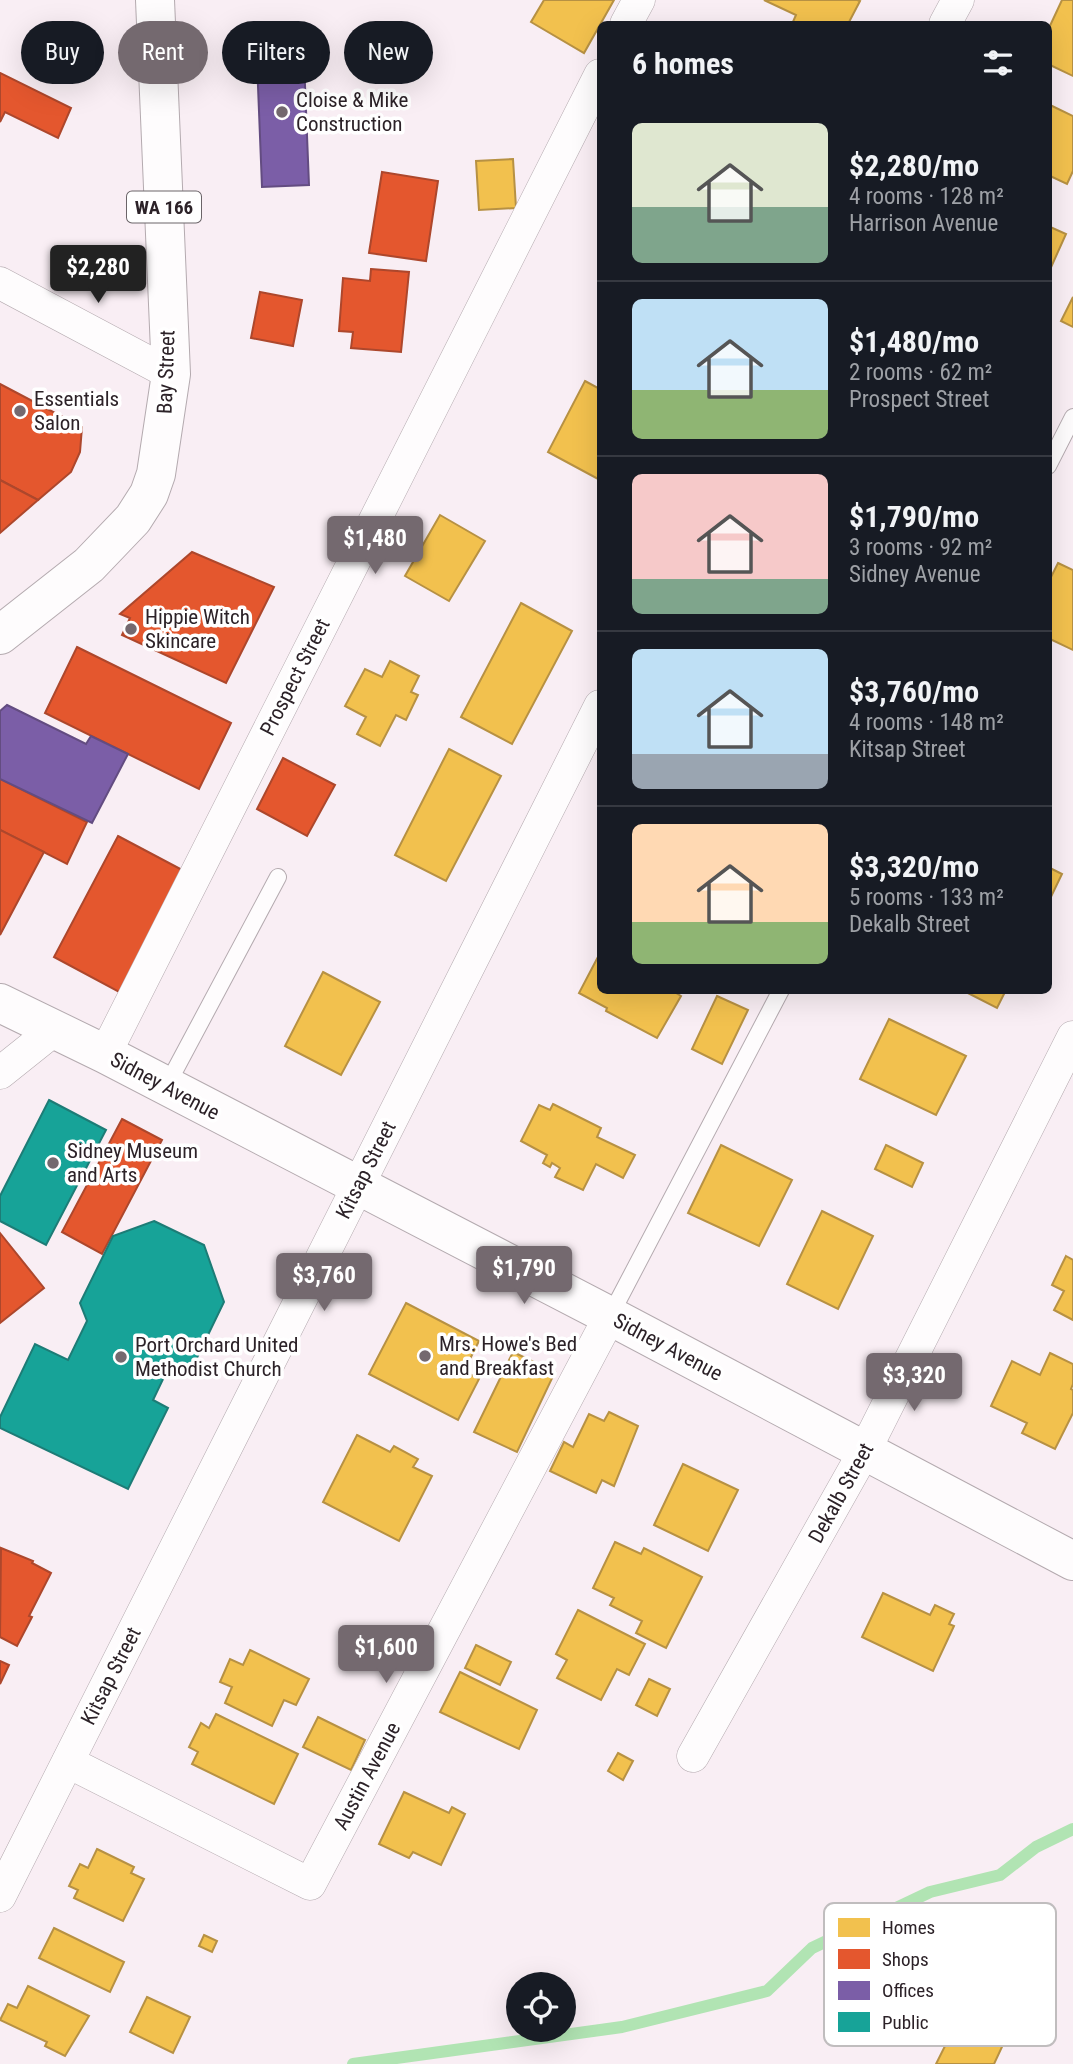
<!DOCTYPE html>
<html lang="en">
<head>
<meta charset="utf-8">
<style>
  :root { --surface:#171b24; --page:#242831; --text:#f1f3f6; --muted:#9ea1a6; --line:#363941; --accent:#74696f }
  body { margin:0; font-family:"Roboto Condensed",sans-serif; background:var(--page); color:var(--text); height:100vh; display:flex; flex-direction:column; font-size:26px; white-space:nowrap }
  * { box-sizing:border-box; margin:0 }
  p { font-size:23px; color:var(--muted) }
  .icon { flex:none; width:38px; height:38px; fill:none; stroke:currentColor; stroke-width:2; stroke-linecap:round; stroke-linejoin:round }
  .map { position:relative; flex:1; overflow:hidden }
  .panel { position:absolute; left:597px; top:21px; width:455px; height:973px; display:flex; flex-direction:column; background:var(--surface); border-radius:10px; box-shadow:0 7px 28px #0002 }
  .panel>* { flex:none }
  .banner { position:absolute; left:21px; top:21px; width:471px; height:63px; display:flex; gap:14px }
  .fabs { position:absolute; left:506px; top:1972px; display:grid; gap:14px }
  .fabs a { display:grid; place-items:center; width:70px; height:70px; border-radius:50%; background:var(--surface); box-shadow:0 7px 28px #0002; font-size:35px }
  .price { position:absolute; translate:-50% -60px; padding:0 16px; border-radius:7px; background:var(--accent); color:#fff; font-size:23px; line-height:46px; filter:drop-shadow(0 2px 4px #0008) }
  .price::after { content:''; position:absolute; left:50%; top:42px; width:21px; height:16px; margin-left:-10px; background:inherit; clip-path:polygon(0 0,100% 0,50% 100%) }
  .price.selected { background:#222; color:#fff }
  ul { padding:0; list-style:none }
  li { display:flex; align-items:center; gap:21px; height:175px; padding:0 35px }
  li+li { border-top:2px solid var(--line) }
  li span { display:grid; place-items:center; flex:none; width:196px; height:140px; border-radius:10px; color:#555 }
  li>.icon { margin-inline-start:auto }
  span .icon { width:84px; height:84px; fill:#fffc; stroke-width:1 }
  li b { font-size:30px }
  h2 { display:flex; justify-content:space-between; align-items:center; height:84px; padding:0 35px; font-size:30px }
  .tag { padding:0 24px; border-radius:32px; background:var(--surface); box-shadow:0 7px 28px #0002; font-size:24px; line-height:63px }
  .tag.selected { background:var(--accent); color:#fff }
  .map>svg:first-child { display:block }
</style>
</head>
<body>
<div class="map">
<svg width="1073" height="2064" viewBox="0 0 1073 2064">
  <rect width="100%" height="100%" fill="#f9eef4"/>
  <g fill="#f2c14e" stroke="#b79143" stroke-width="2">
    <path d="M544 0H614L584 53 531 22Z"/>
    <path d="M764 0H857L860 1 848 24H792L796 15Z"/>
    <path d="M1062 0H1073V76L1048 64V30Z"/>
    <path d="M1048 104 1073 116V171L1067 184 1048 175Z"/>
    <path d="M513 159 516 208 479 210 476 161Z"/>
    <path d="M1048 226 1066 234 1048 274Z"/>
    <path d="M1073 297V327L1061 321Z"/>
    <path d="M585 381 600 389V480L548 452Z"/>
    <path d="M440 515 485 541 449 601 405 576Z"/>
    <path d="M1058 563 1073 570V650L1048 638V583Z"/>
    <path d="M521 603 572 631 512 744 461 717Z"/>
    <path d="M390 661 419 676 411 692 418 695 406 720 396 715 380 746 357 734 366 717 345 706 365 669 382 677Z"/>
    <path d="M449 749 501 776 446 881 395 855Z"/>
    <path d="M1048 867 1062 874 1048 903Z"/>
    <path d="M600 953V990H671L681 996 657 1038 606 1011 607 1008 579 993Z"/>
    <path d="M323 972 380 1002 341 1075 285 1046Z"/>
    <path d="M962 990H1006L997 1008Z"/>
    <path d="M717 996 748 1010 722 1064 692 1049Z"/>
    <path d="M889 1019 966 1056 936 1115 860 1079Z"/>
    <path d="M553 1104 601 1128 597 1137 635 1155 623 1178 596 1164 583 1190 555 1177 560 1168 552 1163 550 1167 543 1163 547 1155 521 1141 539 1105 550 1110Z"/>
    <path d="M721 1145 792 1180 759 1246 688 1213Z"/>
    <path d="M886 1145 923 1163 912 1187 875 1169Z"/>
    <path d="M822 1211 873 1236 838 1309 787 1284Z"/>
    <path d="M1066 1256 1073 1260V1320L1054 1310 1064 1291 1052 1285Z"/>
    <path d="M406 1303 479 1341 464 1371 479 1379 458 1420 369 1374Z"/>
    <path d="M513 1352 555 1372 517 1452 474 1432Z"/>
    <path d="M1050 1353 1073 1364V1384L1071 1389 1073 1390V1413L1055 1449 1022 1433 1027 1423 991 1406 1012 1361 1040 1375Z"/>
    <path d="M609 1412 638 1426 614 1486 602 1480 596 1493 550 1471 564 1442 573 1447 589 1414 604 1421Z"/>
    <path d="M357 1435 390 1452 394 1446 418 1459 413 1467 432 1476 399 1541 323 1502Z"/>
    <path d="M683 1464 738 1490 708 1551 654 1525Z"/>
    <path d="M615 1542 641 1554 644 1548 702 1577 666 1648 636 1633 642 1621 610 1605 614 1598 593 1588Z"/>
    <path d="M883 1593 930 1615 935 1605 954 1614 949 1624 954 1626 933 1671 862 1637Z"/>
    <path d="M578 1610 645 1644 629 1675 617 1669 601 1700 557 1678 567 1660 556 1654Z"/>
    <path d="M476 1645 511 1662 500 1685 465 1668Z"/>
    <path d="M250 1650 309 1679 296 1705 284 1700 272 1726 225 1703 232 1687 220 1682 230 1659 243 1665Z"/>
    <path d="M460 1672 537 1710 519 1749 440 1712Z"/>
    <path d="M649 1679 670 1689 657 1716 636 1705Z"/>
    <path d="M216 1714 298 1754 274 1804 192 1764 198 1752 189 1747 201 1723 209 1728Z"/>
    <path d="M318 1717 365 1740 351 1770 303 1747Z"/>
    <path d="M618 1753 633 1761 623 1780 608 1771Z"/>
    <path d="M404 1792 449 1813 452 1807 465 1814 441 1865 413 1852 409 1858 379 1844Z"/>
    <path d="M97 1849 134 1867 131 1873 144 1879 123 1921 74 1898 78 1890 69 1886 80 1864 88 1868Z"/>
    <path d="M54 1928 124 1962 110 1992 39 1958Z"/>
    <path d="M204 1935 217 1941 212 1952 199 1946Z"/>
    <path d="M28 1986 89 2016 65 2056 45 2046 47 2042 0 2020 8 2004 17 2008Z"/>
    <path d="M147 1997 190 2017 173 2053 130 2032Z"/>
    <path d="M962 2012 1008 2034 994 2064H936Z"/>
  </g>
  <g fill="#e4572e" stroke="#ad472c" stroke-width="2">
    <path d="M0 73 71 108 58 138 5 112 0 122Z"/>
    <path d="M382 172 438 181 426 261 369 253Z"/>
    <path d="M371 269 409 272 401 352 351 348 353 332 339 331 343 278 370 281Z"/>
    <path d="M260 292 302 300 293 346 251 338Z"/>
    <path d="M0 384 82 427 80 452 71 472 38 500 0 480Z"/>
    <path d="M0 480 38 500 0 533Z"/>
    <path d="M192 552 274 587 226 683 122 635 130 618 120 614Z"/>
    <path d="M77 647 231 723 199 789 45 713Z"/>
    <path d="M283 758 335 785 307 836 257 809Z"/>
    <path d="M0 779 87 822 67 864 0 830Z"/>
    <path d="M0 830 44 852 0 935Z"/>
    <path d="M118 836 186 872 121 993 54 957Z"/>
    <path d="M122 1119 162 1140 102 1254 62 1232Z"/>
    <path d="M0 1233 44 1288 0 1323Z"/>
    <path d="M1 1548 33 1561 32 1563 51 1573 29 1616 32 1617 17 1646 0 1637Z"/>
    <path d="M0 1661 9 1665 0 1684Z"/>
  </g>
  <g fill="#7b5ea7" stroke="#634c81" stroke-width="2">
    <path d="M303 35 309 185 262 187 256 36Z"/>
    <path d="M7 705 86 744 91 736 128 754 92 823 0 779V711Z"/>
  </g>
  <g fill="#17a398" stroke="#1d7c76" stroke-width="2">
    <path d="M49 1100 106 1130 46 1245 0 1221V1196Z"/>
    <path d="M154 1221 204 1245 224 1302 193 1366 164 1377 153 1400 168 1408 128 1489 0 1428V1417L35 1344 68 1360 87 1321 80 1303 113 1236Z"/>
  </g>
  <g fill="none" stroke-linecap="round" stroke-linejoin="round">
    <path stroke="#b1e4b3" stroke-width="12" d="M353 2064 622 2027 767 1991 812 1948 930 1892 1000 1875 1036 1847 1073 1829"/>
    <defs>
      <g id="service">
        <path d="M1048 466 1073 417"/>
        <path d="M166 1087 278 877"/>
        <path d="M610 1316 781 990"/>
      </g>
      <g id="minor">
        <path d="M626 24 639 0"/>
        <path d="M945 24 958 0"/>
        <path d="M0 283 171 374"/>
        <path d="M105 1054 600 75"/>
        <path d="M0 1073 55 1029"/>
        <path d="M693 1756 864 1452 1073 1037"/>
        <path d="M68 1762 310 1884 610 1316"/>
        <path d="M0 1896 600 706"/>
      </g>
      <path id="secondary" d="M0 1003 105 1054 610 1316 1073 1561"/>
      <path id="primary" d="M0 635 89 565 133 519 149 494 156 474 171 374 155 0"/>
    </defs>
    <use href="#service" stroke="#b4aaaf" stroke-width="18"/>
    <use href="#minor" stroke="#b4aaaf" stroke-width="33"/>
    <use href="#secondary" stroke="#b4aaaf" stroke-width="40"/>
    <use href="#primary" stroke="#b4aaaf" stroke-width="40"/>
    <use href="#service" stroke="#fefcfd" stroke-width="16"/>
    <use href="#minor" stroke="#fefcfd" stroke-width="32"/>
    <use href="#secondary" stroke="#fefcfd" stroke-width="38"/>
    <use href="#primary" stroke="#fefcfd" stroke-width="38"/>
  </g>
  <g fill="#74696f" stroke="#fff" stroke-width="2.5">
    <circle cx="282" cy="112" r="7"/>
    <circle cx="20" cy="411" r="7"/>
    <circle cx="131" cy="629" r="7"/>
    <circle cx="53" cy="1163" r="7"/>
    <circle cx="425" cy="1356" r="7"/>
    <circle cx="121" cy="1357" r="7"/>
  </g>
  <g text-anchor="middle" stroke-width="7" stroke-linejoin="round" paint-order="stroke">
    <rect fill="#fff" stroke="#6b6468" stroke-width="2" x="127" y="191.5" width="74" height="31" rx="5"/>
    <g font-size="19" font-weight="bold" fill="#2c2228">
      <text x="164" y="214">WA 166</text>
    </g>
    <g font-size="21" fill="#2c2228" stroke="#fff" text-anchor="start">
      <text x="296" y="107">Cloise &amp; Mike<tspan x="296" dy="24">Construction</tspan></text>
      <text x="34" y="406">Essentials<tspan x="34" dy="24">Salon</tspan></text>
      <text x="145" y="624">Hippie Witch<tspan x="145" dy="24">Skincare</tspan></text>
      <text x="67" y="1158">Sidney Museum<tspan x="67" dy="24">and Arts</tspan></text>
      <text x="439" y="1351">Mrs. Howe's Bed<tspan x="439" dy="24">and Breakfast</tspan></text>
      <text x="135" y="1352">Port Orchard United<tspan x="135" dy="24">Methodist Church</tspan></text>
    </g>
    <g font-size="21" fill="#2c2228" stroke="#fff">
      <text transform="translate(166 372) rotate(-88)" y="7">Bay Street</text>
      <text transform="translate(295 677) rotate(-63)" y="7">Prospect Street</text>
      <text transform="translate(165 1086) rotate(28)" y="7">Sidney Avenue</text>
      <text transform="translate(366 1170) rotate(-63)" y="7">Kitsap Street</text>
      <text transform="translate(668 1347) rotate(28)" y="7">Sidney Avenue</text>
      <text transform="translate(841 1493) rotate(-61)" y="7">Dekalb Street</text>
      <text transform="translate(111 1676) rotate(-63)" y="7">Kitsap Street</text>
      <text transform="translate(367 1776) rotate(-62)" y="7">Austin Avenue</text>
    </g>
  </g>
  <rect x="824" y="1903" width="232" height="143" rx="10" fill="#fff" stroke="#c0bdbe" stroke-width="2"/>
  <rect x="838" y="1918" width="32" height="19" fill="#f2c14e"/>
  <rect x="838" y="1949" width="32" height="20" fill="#e4572e"/>
  <rect x="838" y="1981" width="32" height="19" fill="#7b5ea7"/>
  <rect x="838" y="2012" width="32" height="20" fill="#17a398"/>
  <g font-size="19" fill="#2c2228">
    <text x="882" y="1934">Homes</text>
    <text x="882" y="1966">Shops</text>
    <text x="882" y="1997">Offices</text>
    <text x="882" y="2029">Public</text>
  </g>
</svg>
<div class="fabs">
<a><svg class="icon" aria-label="locate" viewBox="0 0 24 24"><circle cx="12" cy="12" r="6"/><path d="M12 2v4M12 18v4M2 12h4M18 12h4"/></svg></a>
</div>
<b class="price selected" style="left:98px;top:305px">$2,280</b>
<b class="price" style="left:375px;top:576px">$1,480</b>
<b class="price" style="left:524px;top:1306px">$1,790</b>
<b class="price" style="left:324px;top:1313px">$3,760</b>
<b class="price" style="left:914px;top:1413px">$3,320</b>
<b class="price" style="left:386px;top:1685px">$1,600</b>
<div class="banner">
<a class="tag">Buy</a>
<a class="tag selected">Rent</a>
<a class="tag">Filters</a>
<a class="tag">New</a>
</div>
<section class="panel">
<h2>6 homes<svg class="icon" aria-label="filters" viewBox="0 0 24 24"><path d="M4 7h16M4 17h16"/><circle cx="9" cy="7" r="2"/><circle cx="15" cy="17" r="2"/></svg></h2>
<ul>
<li><span style="background:linear-gradient(#dfe7d0 60%,#7fa58c 0)"><svg class="icon" aria-label="home" viewBox="0 0 24 24"><path d="M3 11l9-7 9 7M6 9v11h12V9"/></svg></span><div><b>$2,280/mo</b><p>4 rooms · 128 m²</p><p>Harrison Avenue</p></div></li>
<li><span style="background:linear-gradient(#bfe0f5 65%,#8fb573 0)"><svg class="icon" aria-label="home" viewBox="0 0 24 24"><path d="M3 11l9-7 9 7M6 9v11h12V9"/></svg></span><div><b>$1,480/mo</b><p>2 rooms · 62 m²</p><p>Prospect Street</p></div></li>
<li><span style="background:linear-gradient(#f6c9c9 75%,#7fa58c 0)"><svg class="icon" aria-label="home" viewBox="0 0 24 24"><path d="M3 11l9-7 9 7M6 9v11h12V9"/></svg></span><div><b>$1,790/mo</b><p>3 rooms · 92 m²</p><p>Sidney Avenue</p></div></li>
<li><span style="background:linear-gradient(#bfe0f5 75%,#9aa5b1 0)"><svg class="icon" aria-label="home" viewBox="0 0 24 24"><path d="M3 11l9-7 9 7M6 9v11h12V9"/></svg></span><div><b>$3,760/mo</b><p>4 rooms · 148 m²</p><p>Kitsap Street</p></div></li>
<li><span style="background:linear-gradient(#ffd9b3 70%,#8fb573 0)"><svg class="icon" aria-label="home" viewBox="0 0 24 24"><path d="M3 11l9-7 9 7M6 9v11h12V9"/></svg></span><div><b>$3,320/mo</b><p>5 rooms · 133 m²</p><p>Dekalb Street</p></div></li>
</ul>
</section>
</div>
</body>
</html>
